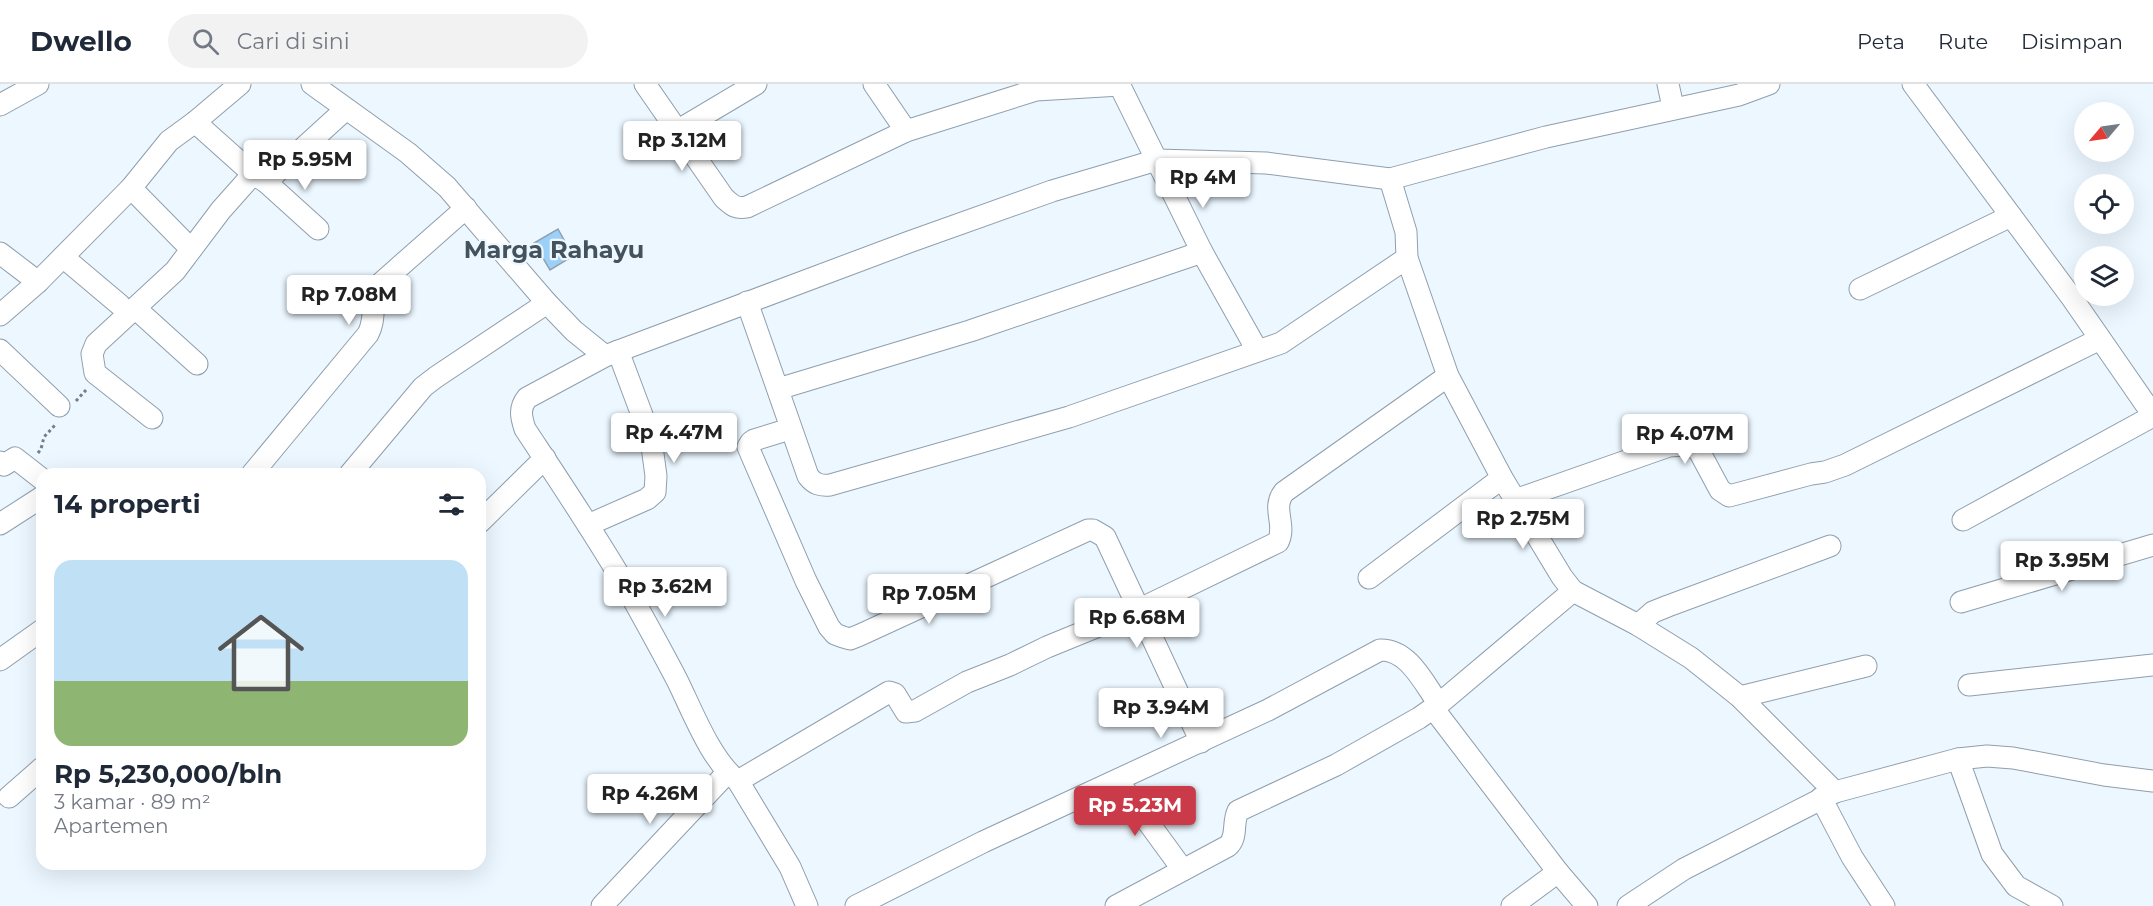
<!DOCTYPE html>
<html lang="id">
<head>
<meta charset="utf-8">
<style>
  :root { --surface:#fff; --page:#f2f2f3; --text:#1f2937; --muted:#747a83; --line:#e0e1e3; --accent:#ca3a48 }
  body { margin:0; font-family:Montserrat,sans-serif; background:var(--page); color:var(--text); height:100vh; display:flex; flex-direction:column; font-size:22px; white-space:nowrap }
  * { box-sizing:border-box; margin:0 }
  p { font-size:20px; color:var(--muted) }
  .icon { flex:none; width:33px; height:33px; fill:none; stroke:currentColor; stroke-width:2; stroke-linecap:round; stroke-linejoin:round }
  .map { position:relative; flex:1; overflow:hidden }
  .side { position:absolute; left:36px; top:384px; width:450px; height:402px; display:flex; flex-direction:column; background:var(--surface); border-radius:18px; box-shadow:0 6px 24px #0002 }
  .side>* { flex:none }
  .needle { width:39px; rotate:241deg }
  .buttons { position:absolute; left:2074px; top:18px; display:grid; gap:12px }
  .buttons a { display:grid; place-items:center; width:60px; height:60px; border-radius:50%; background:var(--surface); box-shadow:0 6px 24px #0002; font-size:30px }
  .price { position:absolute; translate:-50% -51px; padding:0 14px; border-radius:6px; background:#fff; color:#222; font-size:20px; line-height:39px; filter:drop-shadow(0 2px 3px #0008) }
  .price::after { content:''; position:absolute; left:50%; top:36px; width:18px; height:14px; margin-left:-9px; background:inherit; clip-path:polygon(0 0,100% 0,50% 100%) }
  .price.current { background:var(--accent); color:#fff }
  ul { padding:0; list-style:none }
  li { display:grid; align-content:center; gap:12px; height:318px; padding:0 18px }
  li span { display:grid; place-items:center; height:186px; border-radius:18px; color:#555 }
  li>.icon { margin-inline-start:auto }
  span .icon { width:108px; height:108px; fill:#fffc; stroke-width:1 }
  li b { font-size:26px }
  h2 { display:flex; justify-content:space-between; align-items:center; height:72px; padding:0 18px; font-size:26px }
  header { display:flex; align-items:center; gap:36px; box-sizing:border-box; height:84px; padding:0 30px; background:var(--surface); border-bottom:2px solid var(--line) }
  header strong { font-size:28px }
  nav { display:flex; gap:33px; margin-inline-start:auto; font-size:21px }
  .search { width:420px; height:54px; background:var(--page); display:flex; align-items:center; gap:15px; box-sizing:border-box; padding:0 21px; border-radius:33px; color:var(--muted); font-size:22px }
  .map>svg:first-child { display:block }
</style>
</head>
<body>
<header>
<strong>Dwello</strong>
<div class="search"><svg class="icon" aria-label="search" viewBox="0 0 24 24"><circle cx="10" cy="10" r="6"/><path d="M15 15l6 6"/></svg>Cari di sini</div>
<nav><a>Peta</a><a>Rute</a><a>Disimpan</a></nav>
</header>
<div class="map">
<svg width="2153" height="822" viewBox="0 0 2153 822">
  <rect width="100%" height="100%" fill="#ecf7ff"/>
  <path fill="#9cd0f8" stroke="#91a1ad" stroke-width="1.5" d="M558 145 573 172 550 186 534 159Z"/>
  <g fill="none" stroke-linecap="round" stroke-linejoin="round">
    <defs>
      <g id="minor">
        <path d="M312 0 408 69 447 103 547 219 574 247 605 272 909 158 1052 107 1157 76 1266 79 1390 95 1546 53 1739 11 1769 0"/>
        <path d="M645 0 724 114C732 121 735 125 747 123L906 47 1036 6 1120 1"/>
        <path d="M874 0 906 47"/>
        <path d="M1119 0 1202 168 1257 266"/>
        <path d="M1668 0 1673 23"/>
        <path d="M1913 0 2072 214 2153 331"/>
        <path d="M0 21 38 0"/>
        <path d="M195 38 253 90"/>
        <path d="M677 47 756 0"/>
        <path d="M1390 95 1406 148 1407 174 1448 292 1502 394 1562 493 1573 507 1638 541 1691 574 1740 613 1835 708"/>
        <path d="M266 98 318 145"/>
        <path d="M131 104 191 165"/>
        <path d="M0 169 38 198"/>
        <path d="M63 173 120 221"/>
        <path d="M1860 205 2011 132"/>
        <path d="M747 218 808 392C814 400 820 402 830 401L1069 333 1281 259 1407 174"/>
        <path d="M135 224 197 280"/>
        <path d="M0 231 38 198 131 104 169 57 195 38 240 0"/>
        <path d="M0 266 59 322"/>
        <path d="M605 272 527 314C519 324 521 333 525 345 562 401 600 457 633 515 648 542 663 569 677 596 692 626 711 677 738 697L790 783 807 822"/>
        <path d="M778 305 970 247 1202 168"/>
        <path d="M152 334 95 289 92 270 96 260 175 187 221 126 253 90 266 98 346 25"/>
        <path d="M790 345 754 356 751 358 748 363 806 497 829 543 835 550 843 553 850 555 860 551 1088 446H1093L1105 453 1201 658"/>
        <path d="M0 378 4 381 15 374 42 395"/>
        <path d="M252 390 368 250C377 234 369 218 381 199L466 124"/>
        <path d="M350 390 423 303 436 293 547 219"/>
        <path d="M1515 416 1669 362 1685 361 1698 365 1720 406 1729 412 1811 390 1825 388 1845 381 2100 255"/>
        <path d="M1963 436 2153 332"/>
        <path d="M480 438 545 374"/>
        <path d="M0 440 42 413"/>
        <path d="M588 441 647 415 655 408 656 392 651 355 618 267"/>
        <path d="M1369 494 1502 394"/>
        <path d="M1961 518 2153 461"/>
        <path d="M1638 541 1653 528 1668 522 1830 462"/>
        <path d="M0 576 42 546"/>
        <path d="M1969 601 2153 581"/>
        <path d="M1740 613 1866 582"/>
        <path d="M1433 624 1558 788 1587 822"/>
        <path d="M1958 675 1992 770 2016 802 2052 822"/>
        <path d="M738 697 889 608 895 610 906 628 915 627 967 598 1010 581 1047 563 1140 525 1278 458C1287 441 1271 424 1284 408L1448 292"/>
        <path d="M1118 697 1183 786"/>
        <path d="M9 713 42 684"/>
        <path d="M1821 714 1852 773 1884 822"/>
        <path d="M602 822 727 689"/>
        <path d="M856 822 983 758 1268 626 1380 566C1409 565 1424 600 1439 620"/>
        <path d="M1116 822 1228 762C1238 753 1232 739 1238 727L1336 681 1419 634 1439 620 1573 507"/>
        <path d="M1512 822 1558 788"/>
        <path d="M1628 822 1684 785 1835 708 1958 675 1987 672 2013 674 2104 691 2153 697"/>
      </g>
    </defs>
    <use href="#minor" stroke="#8f9fac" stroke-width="23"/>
    <g stroke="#767e85" stroke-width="3" stroke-dasharray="3 3" stroke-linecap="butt">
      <path d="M76 317 86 306"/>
      <path d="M38 369 41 365 44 353 56 340"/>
    </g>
    <use href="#minor" stroke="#fff" stroke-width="21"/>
  </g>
  <g text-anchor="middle" stroke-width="4.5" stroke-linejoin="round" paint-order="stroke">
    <g font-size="24" font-weight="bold" fill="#44525d" stroke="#ecf7ff">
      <text x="554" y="174">Marga Rahayu</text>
    </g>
  </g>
</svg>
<div class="buttons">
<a><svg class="needle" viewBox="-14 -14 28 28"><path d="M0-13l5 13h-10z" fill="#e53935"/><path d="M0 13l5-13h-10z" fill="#747a83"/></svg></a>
<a><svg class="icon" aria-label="locate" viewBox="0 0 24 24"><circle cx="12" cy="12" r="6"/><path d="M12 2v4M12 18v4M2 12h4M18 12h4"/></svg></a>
<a><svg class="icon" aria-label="layers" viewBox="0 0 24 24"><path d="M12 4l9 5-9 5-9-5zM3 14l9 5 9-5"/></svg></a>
</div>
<b class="price" style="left:682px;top:88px">Rp 3.12M</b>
<b class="price" style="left:305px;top:107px">Rp 5.95M</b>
<b class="price" style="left:1203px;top:125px">Rp 4M</b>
<b class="price" style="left:349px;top:242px">Rp 7.08M</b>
<b class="price" style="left:674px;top:380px">Rp 4.47M</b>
<b class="price" style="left:1685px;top:381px">Rp 4.07M</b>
<b class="price" style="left:1523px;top:466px">Rp 2.75M</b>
<b class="price" style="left:2062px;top:508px">Rp 3.95M</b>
<b class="price" style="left:665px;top:534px">Rp 3.62M</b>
<b class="price" style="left:929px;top:541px">Rp 7.05M</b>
<b class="price" style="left:1137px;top:565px">Rp 6.68M</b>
<b class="price" style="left:1161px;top:655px">Rp 3.94M</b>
<b class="price" style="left:650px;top:741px">Rp 4.26M</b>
<b class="price current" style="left:1135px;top:753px">Rp 5.23M</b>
<section class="side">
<h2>14 properti<svg class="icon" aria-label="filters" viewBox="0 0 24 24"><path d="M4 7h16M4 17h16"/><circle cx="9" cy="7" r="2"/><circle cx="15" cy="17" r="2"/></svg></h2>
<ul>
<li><span style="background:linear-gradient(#bfe0f5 65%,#8fb573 0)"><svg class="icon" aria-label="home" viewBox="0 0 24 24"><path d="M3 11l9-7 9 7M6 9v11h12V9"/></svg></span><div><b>Rp 5,230,000/bln</b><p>3 kamar · 89 m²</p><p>Apartemen</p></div></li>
</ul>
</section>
</div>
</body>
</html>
